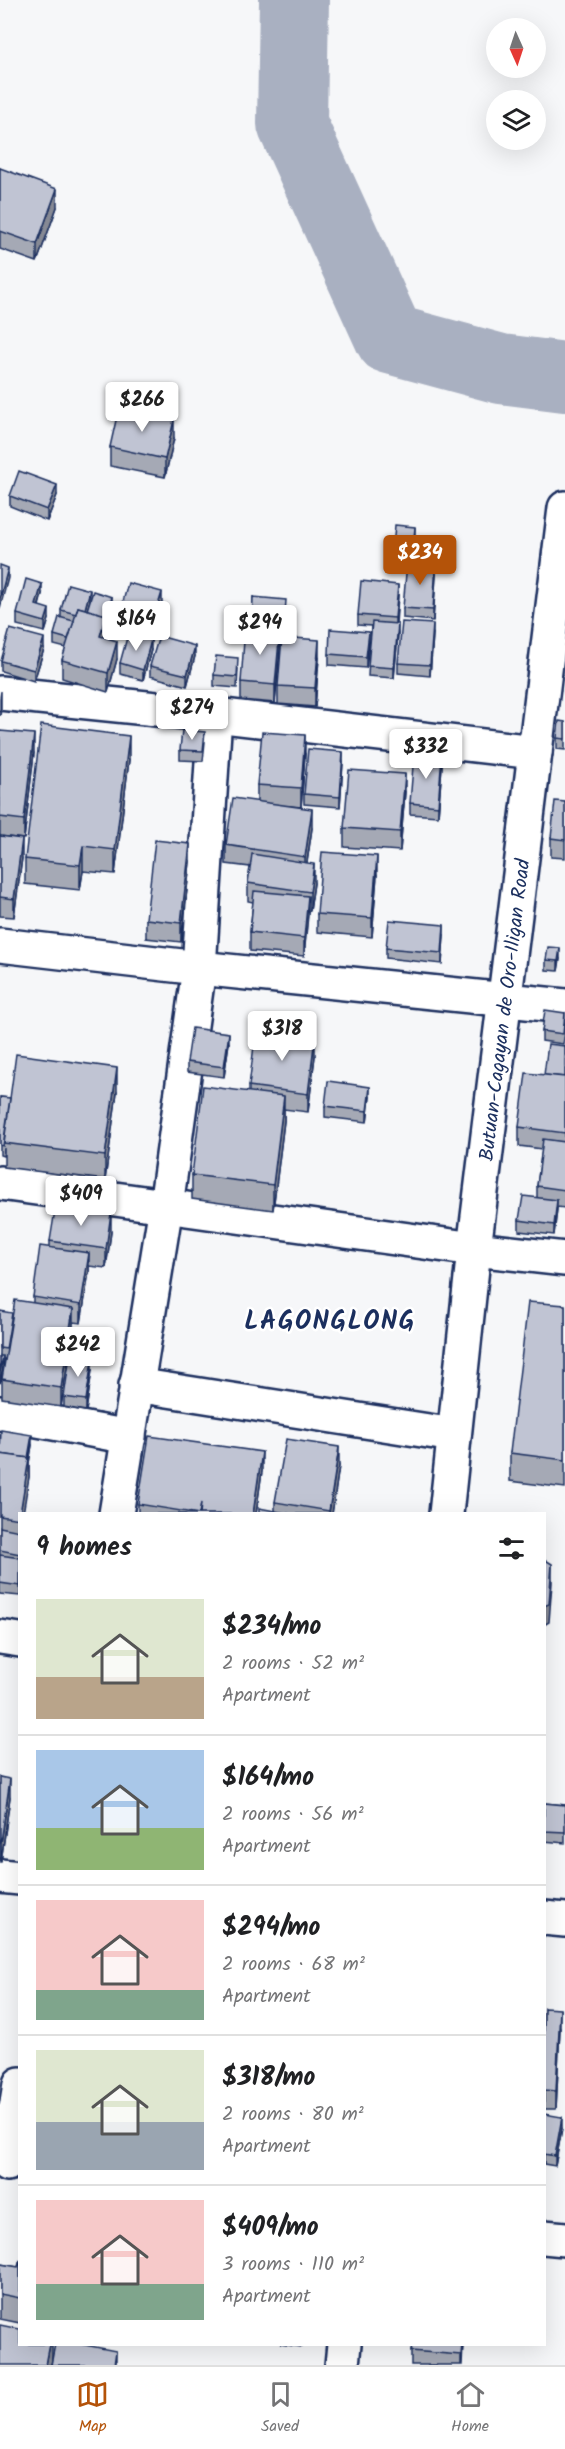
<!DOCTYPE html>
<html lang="en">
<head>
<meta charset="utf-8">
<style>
  :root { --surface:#fff; --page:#f6f6f6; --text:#202124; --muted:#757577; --line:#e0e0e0; --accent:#b45309 }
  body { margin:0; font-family:Kalam,sans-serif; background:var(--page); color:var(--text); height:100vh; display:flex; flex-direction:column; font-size:22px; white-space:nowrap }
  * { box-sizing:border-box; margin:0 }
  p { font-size:20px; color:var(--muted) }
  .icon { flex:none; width:33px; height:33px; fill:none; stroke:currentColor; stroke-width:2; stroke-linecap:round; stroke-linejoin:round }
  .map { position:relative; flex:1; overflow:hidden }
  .drawer { position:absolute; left:18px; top:1512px; width:528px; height:834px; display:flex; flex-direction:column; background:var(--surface); border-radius:0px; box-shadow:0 6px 24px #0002 }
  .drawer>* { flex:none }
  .needle { width:39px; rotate:177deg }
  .controls { position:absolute; left:486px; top:18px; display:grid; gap:12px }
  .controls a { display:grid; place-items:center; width:60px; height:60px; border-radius:50%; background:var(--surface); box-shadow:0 6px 24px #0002; font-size:30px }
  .price { position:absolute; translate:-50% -51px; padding:0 14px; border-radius:6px; background:#fff; color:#222; font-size:20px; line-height:39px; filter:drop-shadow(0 2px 3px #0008) }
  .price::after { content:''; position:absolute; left:50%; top:36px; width:18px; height:14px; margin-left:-9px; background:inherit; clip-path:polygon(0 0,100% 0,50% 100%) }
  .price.active { background:var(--accent); color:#fff }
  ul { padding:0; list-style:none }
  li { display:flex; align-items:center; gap:18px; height:150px; padding:0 18px }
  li+li { border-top:2px solid var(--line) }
  li span { display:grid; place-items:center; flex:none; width:168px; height:120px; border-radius:0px; color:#555 }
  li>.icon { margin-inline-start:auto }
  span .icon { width:72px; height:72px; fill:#fffc; stroke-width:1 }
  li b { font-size:26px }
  h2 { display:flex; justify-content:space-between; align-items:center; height:72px; padding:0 18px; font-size:26px }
  .tabs { display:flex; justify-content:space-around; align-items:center; height:84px; border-top:2px solid var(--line); background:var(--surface); font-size:16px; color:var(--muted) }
  .tabs a { display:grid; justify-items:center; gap:3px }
  .tabs .active { color:var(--accent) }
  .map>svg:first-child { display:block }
</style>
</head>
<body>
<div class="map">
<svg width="565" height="2365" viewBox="0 0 565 2365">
  <rect width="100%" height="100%" fill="#f6f7f9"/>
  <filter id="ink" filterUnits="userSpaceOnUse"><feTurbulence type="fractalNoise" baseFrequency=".0167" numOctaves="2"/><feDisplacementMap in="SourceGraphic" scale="12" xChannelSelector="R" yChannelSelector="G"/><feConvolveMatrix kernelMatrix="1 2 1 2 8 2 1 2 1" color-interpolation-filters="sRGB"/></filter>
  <g filter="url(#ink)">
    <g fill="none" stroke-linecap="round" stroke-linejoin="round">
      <path stroke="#a9b0c1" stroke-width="70" d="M294 0 292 124 390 339 501 369 565 377"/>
      <defs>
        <g id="minor">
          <path d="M0 693 215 715 535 752"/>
          <path d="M0 945 199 968 565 1006"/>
          <path d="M0 1183 474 1249 565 1259"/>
          <path d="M136 1385 454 1435"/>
          <path d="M0 1413 129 1437"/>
          <path d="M116 1514 166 1206 199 968 215 715"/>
          <path d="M0 1637 20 1640"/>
          <path d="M0 1876 20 1878"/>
          <path d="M544 1918 565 1920"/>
          <path d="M7 2164 20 2084"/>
          <path d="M544 2237 565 2239"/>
        </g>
        <g id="highway">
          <path d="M446 1514 474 1249 565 508"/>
          <path d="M342 2365 344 2344"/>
        </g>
      </defs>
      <use href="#minor" stroke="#1b2f5e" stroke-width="38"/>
      <use href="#highway" stroke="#1b2f5e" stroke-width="38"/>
      <use href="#minor" stroke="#fff" stroke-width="33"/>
      <use href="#highway" stroke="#fff" stroke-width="33"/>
    </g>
    <g fill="#a5a9b5" stroke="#1b2f5e" stroke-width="1.5">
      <path d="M0 168 57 207 37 262 0 249Z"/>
      <path d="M174 438 165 477 110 466V447Z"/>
      <path d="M57 495 47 521 10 506V496Z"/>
      <path d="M415 537 413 559 393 558V548Z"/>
      <path d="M436 575 433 621 403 618V608Z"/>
      <path d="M42 594 39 606 49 619 45 632 17 625V614Z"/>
      <path d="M398 595 396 624 398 634 394 678 368 676 371 626 358 625V615Z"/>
      <path d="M253 597 286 611 284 637 280 636V649L275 703 241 700V682L252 628Z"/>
      <path d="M90 600 112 607 105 637 117 659 108 692 62 678V660L66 648 54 645V635L61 618V610Z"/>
      <path d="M162 603 153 633 120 623V613Z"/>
      <path d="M433 634 430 676 398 673V663Z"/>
      <path d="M369 642 366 668 329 665V654Z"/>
      <path d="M44 649 34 681 1 671V661Z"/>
      <path d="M151 650 143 680 120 674V663Z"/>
      <path d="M195 656 187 686 150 676V666Z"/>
      <path d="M319 658 315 707 278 704V686Z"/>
      <path d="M238 669 237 688 214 686V675Z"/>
      <path d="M565 722V750L557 749V738Z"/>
      <path d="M0 731 34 753 24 839 0 836Z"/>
      <path d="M205 742 203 761 180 760V750Z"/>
      <path d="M305 754 301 807 290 806 312 828 307 863 314 883 310 911H308L304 956 250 951V932L253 902 248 901V883L250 867 226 864V845L257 801V785Z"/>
      <path d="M129 760 115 874 83 871 80 890 25 884V859Z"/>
      <path d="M343 762 340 807 304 804V794Z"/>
      <path d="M442 766 438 816 410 814V803Z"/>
      <path d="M405 792 400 851 344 847V828Z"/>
      <path d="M565 802V858L551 857V838Z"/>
      <path d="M0 836 22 858 14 917 0 916Z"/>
      <path d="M190 862 181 942 146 938V919Z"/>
      <path d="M377 875 372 937 317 932V914Z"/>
      <path d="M444 935 442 964 386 958V948Z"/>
      <path d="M560 959 558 971 546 970V960Z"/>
      <path d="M565 1013V1033L563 1044 542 1041V1031Z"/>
      <path d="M229 1043 224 1077 187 1072V1062Z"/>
      <path d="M565 1046V1208L557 1207 554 1235 519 1231V1220L537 1198V1186L542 1149 519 1146V1127L544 1075Z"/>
      <path d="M315 1056 308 1112 284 1109V1121L273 1210 192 1199V1175L249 1092V1086Z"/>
      <path d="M117 1092 105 1180 4 1167V1148L3 1156 0 1155V1097L10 1098Z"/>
      <path d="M370 1097 367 1122 325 1117V1106Z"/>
      <path d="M111 1232 106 1268 89 1266V1271L81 1323 73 1322 61 1407 2 1398V1379L5 1359H3V1367L0 1383V1311L12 1318 33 1302V1297L50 1247V1241Z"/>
      <path d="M565 1305V1488L510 1481V1453Z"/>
      <path d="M92 1370 86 1411 64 1407V1397Z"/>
      <path d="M0 1435 32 1445 29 1463V1477L20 1514V1596L0 1594Z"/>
      <path d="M339 1466 332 1514H259L275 1511V1502Z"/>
      <path d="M262 1471 256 1514H138V1504Z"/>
      <path d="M0 1777 10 1797 1 1862H0Z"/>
      <path d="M544 1803 565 1805V1843L544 1841Z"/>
      <path d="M544 2008 560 2028 556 2109H544Z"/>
      <path d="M544 2114 562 2128 555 2166 544 2164Z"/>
      <path d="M20 2260V2323L0 2319V2264L18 2267Z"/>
      <path d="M280 2344H303L302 2347Z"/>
      <path d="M463 2344 462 2365H411V2351Z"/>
    </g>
    <g fill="#868994" stroke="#1b2f5e" stroke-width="1.5">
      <path d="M57 189V207L37 262V244Z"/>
      <path d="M174 420V438L165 477V459Z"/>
      <path d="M57 485V495L47 521V510Z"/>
      <path d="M415 527V537L413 559V549Z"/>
      <path d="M436 564V575L433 621V610Z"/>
      <path d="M8 568V578L0 608V598Z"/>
      <path d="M42 584V594L36 615V605Z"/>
      <path d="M398 585V595L395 628V618Z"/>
      <path d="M90 590V601L83 626V616Z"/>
      <path d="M162 592V603L153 633V622Z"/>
      <path d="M112 597V607L100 654V636Z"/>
      <path d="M49 609V619L45 632V622Z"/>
      <path d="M398 624V634L394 678V668Z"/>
      <path d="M433 624V634L430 676V665Z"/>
      <path d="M280 630V649L275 703V685Z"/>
      <path d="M369 632V642L366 668V657Z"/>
      <path d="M44 638V649L34 681V670Z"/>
      <path d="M151 640V650L143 680V670Z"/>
      <path d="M319 640V658L315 707V688Z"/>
      <path d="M117 641V659L108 692V673Z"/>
      <path d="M195 646V656L187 686V675Z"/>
      <path d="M1 691V709L0 716V698Z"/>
      <path d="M34 734V753L24 839V820Z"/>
      <path d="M305 735V754L301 807V788Z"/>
      <path d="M129 736V760L115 874V850Z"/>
      <path d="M343 752V762L340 807V797Z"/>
      <path d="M442 756V766L438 816V806Z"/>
      <path d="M405 774V792L400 851V832Z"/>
      <path d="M312 809V828L305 875V857Z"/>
      <path d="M22 839V858L14 917V899Z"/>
      <path d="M190 844V862L181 942V923Z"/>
      <path d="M83 846V871L80 890V865Z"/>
      <path d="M377 856V875L372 937V918Z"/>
      <path d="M314 864V883L310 911V892Z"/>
      <path d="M308 896V915L304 956V938Z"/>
      <path d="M444 925V935L442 964V953Z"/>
      <path d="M560 948V959L558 971V961Z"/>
      <path d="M229 1033V1043L224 1077V1067Z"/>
      <path d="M315 1037V1056L308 1112V1094Z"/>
      <path d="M117 1068V1092L105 1180V1156Z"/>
      <path d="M370 1087V1097L367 1122V1111Z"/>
      <path d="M284 1096V1121L273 1210V1185Z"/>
      <path d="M557 1200V1210L554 1235V1225Z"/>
      <path d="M111 1213V1232L106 1268V1249Z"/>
      <path d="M89 1253V1271L81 1323V1305Z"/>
      <path d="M73 1309V1327L61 1407V1388Z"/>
      <path d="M3 1356V1367L0 1383V1372Z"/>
      <path d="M92 1360V1370L86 1411V1400Z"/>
      <path d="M32 1435V1445L29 1463V1477L23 1514H20Z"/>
      <path d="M339 1447V1466L332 1514H329Z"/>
      <path d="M262 1452V1471L256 1514H253Z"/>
      <path d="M552 1564V1583L549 1622 544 1625V1606Z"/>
      <path d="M10 1779V1797L1 1862V1843Z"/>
      <path d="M560 2009V2028L556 2109V2091Z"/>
      <path d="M562 2117V2128L555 2166V2156Z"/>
      <path d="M50 2344H52V2360L51 2365H46Z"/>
      <path d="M462 2344H463L461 2365V2355Z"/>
      <path d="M116 2351V2365H114Z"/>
    </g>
    <g fill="#c0c4d3" stroke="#1b2f5e" stroke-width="1.5">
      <path d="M0 168 57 189 37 244 0 231Z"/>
      <path d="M119 407 174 420 165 459 110 447Z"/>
      <path d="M19 471 57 485 47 510 10 496Z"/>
      <path d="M395 525 415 527 413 549 393 548Z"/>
      <path d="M407 562 436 564 433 610 403 608Z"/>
      <path d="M0 565 8 568 0 598Z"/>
      <path d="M26 579 42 584 36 605 49 609 45 622 17 614Z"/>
      <path d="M361 581 398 585 395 618 358 615Z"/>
      <path d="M128 583 162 592 153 622 120 613Z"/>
      <path d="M68 584 90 590 85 609 78 607 76 614 61 610Z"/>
      <path d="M93 591 112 597 106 620V615L87 610Z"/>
      <path d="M253 597 286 600 284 627 252 624Z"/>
      <path d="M78 607 106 615 100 636 117 641 108 673 62 660Z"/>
      <path d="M59 617 74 621 68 639 54 635Z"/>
      <path d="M372 622 398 624 394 668 368 666Z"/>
      <path d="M402 622 433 624 430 665 398 663Z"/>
      <path d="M245 627 280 630 275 685 241 682Z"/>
      <path d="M10 629 44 638 34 670 1 661Z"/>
      <path d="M330 629 369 632 366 657 329 654Z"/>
      <path d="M128 634 151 640 143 670 120 663Z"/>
      <path d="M159 636 195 646 187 675 150 666Z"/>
      <path d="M282 637 319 640 315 688 278 686Z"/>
      <path d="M216 656 238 658 237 677 214 675Z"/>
      <path d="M559 721 565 722V739L557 738Z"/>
      <path d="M41 725 129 736 115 850 83 846 80 865 25 859Z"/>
      <path d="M182 730 205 732 203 751 180 750Z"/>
      <path d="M0 731 34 734 24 820 0 817Z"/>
      <path d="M262 732 305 735 301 788 257 785Z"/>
      <path d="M308 749 343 752 340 797 304 794Z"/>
      <path d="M414 754 442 756 438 806 410 803Z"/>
      <path d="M349 770 405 774 400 832 344 828Z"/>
      <path d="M233 798 312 809 305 857 226 845Z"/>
      <path d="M555 801 565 802V840L551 838Z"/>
      <path d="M0 836 22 839 14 899 0 897Z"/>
      <path d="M155 840 190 844 181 923 146 919Z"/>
      <path d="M322 852 377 856 372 918 317 914Z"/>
      <path d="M252 854 314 864 310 892 248 883Z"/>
      <path d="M254 891 308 896 304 938 250 932Z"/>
      <path d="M389 920 444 925 442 953 386 948Z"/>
      <path d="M548 947 560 948 558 961 546 960Z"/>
      <path d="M545 1010 565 1013 563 1034 542 1031Z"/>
      <path d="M192 1028 229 1033 224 1067 187 1062Z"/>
      <path d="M256 1030 315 1037 308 1094 249 1086Z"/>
      <path d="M548 1044 565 1046V1077L544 1075Z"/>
      <path d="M16 1054 117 1068 105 1156 4 1143Z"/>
      <path d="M526 1073 565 1077V1133L519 1127Z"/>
      <path d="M328 1081 370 1087 367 1111 325 1106Z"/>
      <path d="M203 1086 284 1096 273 1185 192 1175Z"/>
      <path d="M0 1097 10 1098 3 1146 0 1145Z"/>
      <path d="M543 1139 565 1142V1190L537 1186Z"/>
      <path d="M523 1196 557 1200 554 1225 519 1220Z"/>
      <path d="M56 1204 111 1213 106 1249 50 1241Z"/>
      <path d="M40 1246 89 1253 81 1305 33 1297Z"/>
      <path d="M15 1300 73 1309 61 1388 2 1379Z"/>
      <path d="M528 1302 565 1305V1460L510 1453Z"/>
      <path d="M0 1311 12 1313 6 1349 0 1348Z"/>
      <path d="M0 1356H3L0 1372Z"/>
      <path d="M70 1356 92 1360 86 1400 64 1397Z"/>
      <path d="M1 1430 32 1435 28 1458 0 1454Z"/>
      <path d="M149 1436 262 1452 253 1514H200L201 1503 199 1514 138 1504Z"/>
      <path d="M286 1439 339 1447 329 1511 275 1502Z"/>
      <path d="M0 1454 29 1458 20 1514V1519L0 1516Z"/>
      <path d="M259 1508 291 1514H259Z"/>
      <path d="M0 1527 20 1531V1554L0 1550Z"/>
      <path d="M0 1555 20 1558V1586L0 1583Z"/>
      <path d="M544 1559 552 1564 549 1604 544 1606Z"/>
      <path d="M0 1777 10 1779 1 1843H0Z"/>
      <path d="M544 1803 565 1805V1832L544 1831Z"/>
      <path d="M544 2008 560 2009 556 2091 544 2090Z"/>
      <path d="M544 2114 562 2117 555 2156 544 2154Z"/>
      <path d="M20 2260V2298L0 2294V2264L18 2267Z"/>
      <path d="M0 2325 20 2329V2344H50L46 2365H0Z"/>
      <path d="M55 2344H80L116 2351 114 2365H51Z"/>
      <path d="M412 2344H462L461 2355 411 2351Z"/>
    </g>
  </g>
  <g text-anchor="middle" stroke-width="5" stroke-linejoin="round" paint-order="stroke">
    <g font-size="20" fill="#1b2f5e" stroke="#fff">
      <text transform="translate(504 1010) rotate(-83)" y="7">Butuan-Cagayan de Oro-Iligan Road</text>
    </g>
    <g font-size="26" font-weight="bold" letter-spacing="1.5" fill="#1b2f5e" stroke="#fff">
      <text x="330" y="1329">LAGONGLONG</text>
    </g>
  </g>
</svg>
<div class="controls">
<a><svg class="needle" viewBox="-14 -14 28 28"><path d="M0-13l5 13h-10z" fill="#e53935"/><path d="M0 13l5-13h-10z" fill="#757577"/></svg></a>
<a><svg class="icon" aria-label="layers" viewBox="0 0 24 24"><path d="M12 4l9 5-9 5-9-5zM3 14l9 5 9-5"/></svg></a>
</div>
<b class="price" style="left:142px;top:433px">$266</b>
<b class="price active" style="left:420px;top:586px">$234</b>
<b class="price" style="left:136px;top:652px">$164</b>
<b class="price" style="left:260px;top:656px">$294</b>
<b class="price" style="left:192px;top:741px">$274</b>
<b class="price" style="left:426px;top:780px">$332</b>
<b class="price" style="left:282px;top:1062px">$318</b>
<b class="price" style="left:81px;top:1227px">$409</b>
<b class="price" style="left:78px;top:1378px">$242</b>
<section class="drawer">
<h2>9 homes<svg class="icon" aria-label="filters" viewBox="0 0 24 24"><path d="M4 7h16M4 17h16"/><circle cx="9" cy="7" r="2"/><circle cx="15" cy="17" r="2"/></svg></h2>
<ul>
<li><span style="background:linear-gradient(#dfe7d0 65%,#b9a48a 0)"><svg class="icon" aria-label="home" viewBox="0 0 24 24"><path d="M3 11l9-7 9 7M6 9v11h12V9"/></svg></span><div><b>$234/mo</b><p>2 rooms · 52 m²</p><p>Apartment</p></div></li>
<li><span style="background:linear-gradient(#a9c7e8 65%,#8fb573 0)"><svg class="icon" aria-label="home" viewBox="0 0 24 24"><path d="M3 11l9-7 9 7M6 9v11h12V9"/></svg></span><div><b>$164/mo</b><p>2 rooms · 56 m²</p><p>Apartment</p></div></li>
<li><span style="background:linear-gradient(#f6c9c9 75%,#7fa58c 0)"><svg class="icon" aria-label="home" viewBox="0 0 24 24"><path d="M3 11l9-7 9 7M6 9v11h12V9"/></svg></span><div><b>$294/mo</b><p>2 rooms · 68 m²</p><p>Apartment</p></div></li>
<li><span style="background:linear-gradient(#dfe7d0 60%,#9aa5b1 0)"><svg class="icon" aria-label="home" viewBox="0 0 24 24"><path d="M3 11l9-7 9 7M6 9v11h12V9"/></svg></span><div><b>$318/mo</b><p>2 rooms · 80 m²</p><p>Apartment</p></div></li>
<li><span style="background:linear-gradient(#f6c9c9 70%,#7fa58c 0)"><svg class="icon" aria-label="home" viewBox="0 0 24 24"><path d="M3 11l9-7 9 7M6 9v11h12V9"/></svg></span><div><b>$409/mo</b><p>3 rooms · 110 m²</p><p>Apartment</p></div></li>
</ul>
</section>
</div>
<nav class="tabs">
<a class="active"><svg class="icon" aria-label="map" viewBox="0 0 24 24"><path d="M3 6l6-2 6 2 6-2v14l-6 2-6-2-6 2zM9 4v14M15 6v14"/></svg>Map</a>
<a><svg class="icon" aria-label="saved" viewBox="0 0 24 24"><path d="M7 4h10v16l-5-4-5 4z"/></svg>Saved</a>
<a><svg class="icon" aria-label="home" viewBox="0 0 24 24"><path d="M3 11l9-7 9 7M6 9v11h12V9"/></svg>Home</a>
</nav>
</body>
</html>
